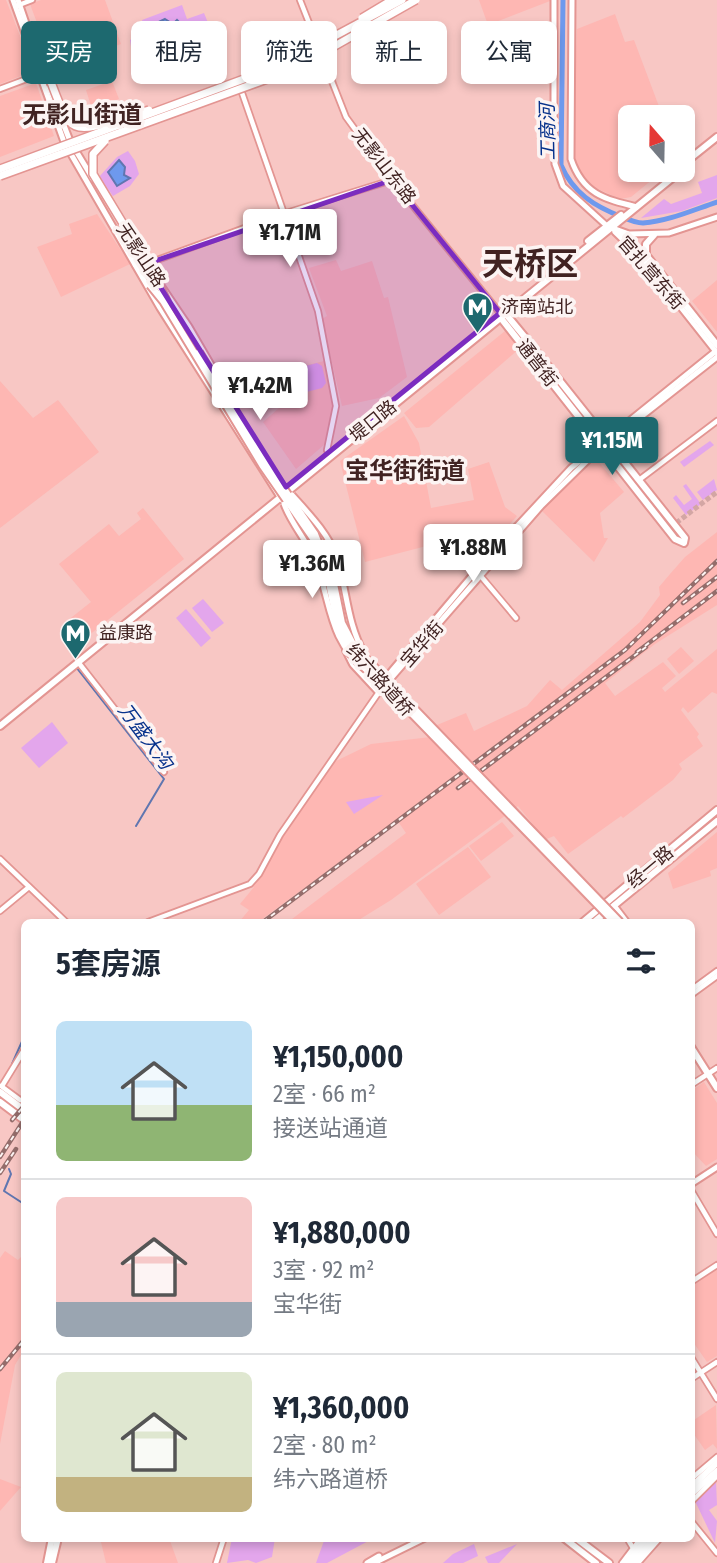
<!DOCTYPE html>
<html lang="zh">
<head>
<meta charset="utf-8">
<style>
  :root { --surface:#fff; --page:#f2f2f3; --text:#1f2937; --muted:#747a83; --line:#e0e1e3; --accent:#1d696f }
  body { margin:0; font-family:"Fira Sans Condensed","Noto Sans SC",sans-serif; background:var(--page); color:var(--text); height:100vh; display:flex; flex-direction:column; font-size:26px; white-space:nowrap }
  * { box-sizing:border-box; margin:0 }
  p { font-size:23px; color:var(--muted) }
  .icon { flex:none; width:38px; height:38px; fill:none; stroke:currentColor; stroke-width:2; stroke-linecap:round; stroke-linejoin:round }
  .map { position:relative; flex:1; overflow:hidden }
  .sheet { position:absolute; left:21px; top:919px; width:674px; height:623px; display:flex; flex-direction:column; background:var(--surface); border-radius:10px; box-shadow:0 4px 10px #0003 }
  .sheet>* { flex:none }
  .hud { position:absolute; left:21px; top:21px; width:676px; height:63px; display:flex; gap:14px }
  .needle { width:46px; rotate:340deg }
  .fabs { position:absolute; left:618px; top:105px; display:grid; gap:14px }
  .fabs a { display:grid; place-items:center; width:77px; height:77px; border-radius:10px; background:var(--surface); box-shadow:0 4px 10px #0003; font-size:35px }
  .price { position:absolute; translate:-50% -60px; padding:0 16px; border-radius:7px; background:#fff; color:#222; font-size:23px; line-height:46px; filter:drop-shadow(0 2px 4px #0008) }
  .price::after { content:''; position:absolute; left:50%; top:42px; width:21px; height:16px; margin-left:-10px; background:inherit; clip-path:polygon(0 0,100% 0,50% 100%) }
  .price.current { background:var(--accent); color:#fff }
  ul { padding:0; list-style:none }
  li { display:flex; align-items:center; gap:21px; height:175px; padding:0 35px }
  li+li { border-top:2px solid var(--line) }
  li span { display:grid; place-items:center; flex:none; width:196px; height:140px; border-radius:10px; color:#555 }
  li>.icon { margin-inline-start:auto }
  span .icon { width:84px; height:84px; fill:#fffc; stroke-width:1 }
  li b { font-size:30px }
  h2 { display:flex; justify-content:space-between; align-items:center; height:84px; padding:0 35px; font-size:30px }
  .pill { padding:0 24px; border-radius:10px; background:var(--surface); box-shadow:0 4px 10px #0003; font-size:24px; line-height:63px }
  .pill.current { background:var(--accent); color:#fff }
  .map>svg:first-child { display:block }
</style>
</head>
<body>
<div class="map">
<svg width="717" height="1563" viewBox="0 0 717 1563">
  <rect width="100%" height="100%" fill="#f8c7c4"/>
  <g fill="#feb7b3">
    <path d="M0 0H6L34 71 0 84Z"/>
    <path d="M41 0H105L121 44 54 69 30 4Z"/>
    <path d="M479 0H550V1L488 25Z"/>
    <path d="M615 14 625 42 634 40 663 117H630V170H664L631 197 620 199 585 183 573 158V137L577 29Z"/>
    <path d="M112 81 119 99 92 109 86 90Z"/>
    <path d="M36 83 54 136 0 157V96Z"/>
    <path d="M97 214 130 264 61 297 37 247 72 234 69 224Z"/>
    <path d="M336 260 341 271 372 261 384 298 388 297 407 377 379 398 342 406 322 319 327 316 309 268Z"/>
    <path d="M717 280V332L692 301Z"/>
    <path d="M505 331 520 348 429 427 416 428 404 413Z"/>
    <path d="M324 361 335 406 325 444 296 469 263 422 279 408 272 374Z"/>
    <path d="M0 381 33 418 58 400 99 452 0 528Z"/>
    <path d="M404 416 419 443 431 508 474 500 468 469 489 462 505 507 517 516 477 560 451 532 437 536 438 543 365 562 340 461Z"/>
    <path d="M597 460 624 492 600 513 604 538H608L594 562 542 511 587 464Z"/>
    <path d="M143 508 184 559 83 640 67 621 91 602 59 564 109 524 119 536 141 519 137 513Z"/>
    <path d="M717 532V605L655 644 605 683 615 696 663 662 676 676 662 688 665 692 717 649V694L712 692 688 713 683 707 681 710 699 734 697 737 703 746 679 764 682 769 673 780 623 818 621 816 568 854 554 836 537 843 532 830 536 828 518 806 391 900 357 921 288 922 406 833 397 820 261 920 239 922 249 910 240 904 254 887 251 886 300 808 334 762 371 744 439 736 437 725 466 713 474 731 527 706 550 680 562 690 640 622 660 595 659 587 670 574 685 557Z"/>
    <path d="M681 647 694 661 679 674 667 659Z"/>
    <path d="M502 822 514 836 481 861 469 846Z"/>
    <path d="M717 832V868L710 871 711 876 673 889 668 873Z"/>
    <path d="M468 847 491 877 439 915 416 884Z"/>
    <path d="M704 1082 717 1103V1159L706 1166 691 1150V1091Z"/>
    <path d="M5 1251 18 1260 21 1257 24 1259V1350L15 1365 0 1444V1258Z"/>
    <path d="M717 1269V1356L707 1362 691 1339V1271L698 1281Z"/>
    <path d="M716 1405 717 1449 713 1444 705 1450 691 1430V1422Z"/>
    <path d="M0 1479 21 1487 0 1511Z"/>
    <path d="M100 1538H169L178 1563H106Z"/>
  </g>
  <g fill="#e3a6ec">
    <path d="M182 5 187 19 204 13 213 35 133 60 130 40 146 32 142 20Z"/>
    <path d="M128 151 135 161 139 174 130 186 113 196 99 177 117 157Z"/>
    <path d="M717 175V198L682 211 641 218 664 199 671 204 702 193 698 182Z"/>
    <path d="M317 363 322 366 326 383 322 388 287 397 282 396 276 381 279 373Z"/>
    <path d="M710 441 714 445 684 467 680 462Z"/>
    <path d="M714 479 717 490 703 500 697 492Z"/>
    <path d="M686 484 701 504 686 515 673 498 676 495 684 505 692 499 683 486Z"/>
    <path d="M203 599 224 623 212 632 192 608Z"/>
    <path d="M186 609 211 638 201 647 176 618Z"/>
    <path d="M52 722 68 743 39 768 21 748Z"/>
    <path d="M383 795 354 814 346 802Z"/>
    <path d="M716 1481 717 1505 709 1510 717 1521 715 1543 695 1501Z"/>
    <path d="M232 1538H275L272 1557 256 1563 248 1560 227 1563Z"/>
    <path d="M325 1538H374L327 1563H316Z"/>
    <path d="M474 1544 478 1556 463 1563H443L453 1554Z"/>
    <path d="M517 1544 499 1563H488L485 1557Z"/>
  </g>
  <g fill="#6e99ed" stroke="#6076b0" stroke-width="2">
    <path d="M165 19 173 24 177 20 182 25 204 23 208 35 172 47 149 45 148 27Z"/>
    <path d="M119 160 125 167 124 175 130 178 117 186 108 172Z"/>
  </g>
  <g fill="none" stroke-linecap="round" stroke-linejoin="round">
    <g stroke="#6076b0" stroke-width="2">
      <path d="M76 667 164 779 136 826"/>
      <path d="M12 1064 24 1037"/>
      <path d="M9 1169 11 1174 4 1191 24 1204"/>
    </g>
    <path stroke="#6e99ed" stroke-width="5" d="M563 0 561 165C573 193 594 206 622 217 629 220 636 223 643 223 669 221 693 210 717 202"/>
    <path stroke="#d3a6a4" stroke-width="5" stroke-dasharray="5 2.5" stroke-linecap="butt" d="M663 519 669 524 676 523 717 492"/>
    <defs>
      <g id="tertiary">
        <path d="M300 0 346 117 392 180 500 313"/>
        <path d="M19 5 32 0"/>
        <path d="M0 89 40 74"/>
        <path d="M241 90 318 311 336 406 327 450"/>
        <path d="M135 265 146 264 283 214 392 180"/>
        <path d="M639 480 717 421"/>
        <path d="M447 536 516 618"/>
        <path d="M78 662 164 772"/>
        <path d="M0 859 66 922"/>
        <path d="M614 905 627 922"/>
        <path d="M0 911 29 887"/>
        <path d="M148 922 250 884 259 874 280 835 379 692"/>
        <path d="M691 990 717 971"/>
        <path d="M691 995 717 976"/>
        <path d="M691 1085 717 1068"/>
        <path d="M1 1086 20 1100"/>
        <path d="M2 1086 24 1050"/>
        <path d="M691 1190 717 1234"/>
        <path d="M691 1282 717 1265"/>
        <path d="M691 1357 717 1399"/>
        <path d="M691 1379 717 1362"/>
        <path d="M691 1479 717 1457"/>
        <path d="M691 1502 717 1476"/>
        <path d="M691 1521 717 1553"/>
        <path d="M627 1538 633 1548"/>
        <path d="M216 1563 224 1538"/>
        <path d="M622 1563 641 1538"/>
        <path d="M638 1563 660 1538"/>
      </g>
      <g id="secondary">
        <path d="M13 0 64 142 160 308 282 500"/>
        <path d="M18 0 29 32"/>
        <path d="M554 0V138L555 164 563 186 607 226 629 234 669 233 717 217"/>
        <path d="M572 0 571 159C583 194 604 199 637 207"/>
        <path d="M49 87 70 141 93 179"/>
        <path d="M615 232 641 257 717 353"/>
        <path d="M139 253 189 327 225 389"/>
        <path d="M384 680 481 565 571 468 716 351"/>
        <path d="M379 692 541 506 595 453 717 357"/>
        <path d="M691 1184 717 1167"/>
        <path d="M367 1563 379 1556"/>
        <path d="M374 1563 425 1538"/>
      </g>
      <g id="primary">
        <path d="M682 165 717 137"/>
        <path d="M614 229 646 255 717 345"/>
        <path d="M588 241 621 215"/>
        <path d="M646 255V244L654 235"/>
        <path d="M500 313H505L528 341 685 538 684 543 675 539 500 317Z"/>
        <path d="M286 506 309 538 323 576"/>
        <path d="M302 508C313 523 323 538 330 556 342 585 341 618 357 646"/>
        <path d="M346 650 353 664 379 692"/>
        <path d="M0 726 682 170"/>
        <path d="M583 922 717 810"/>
        <path d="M594 922 717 821"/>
        <path d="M691 1047 717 1088"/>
        <path d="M0 1092 24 1110"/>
        <path d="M0 1102 24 1120"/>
        <path d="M691 1487 717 1463"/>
        <path d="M691 1494 717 1471"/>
        <path d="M564 1538 596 1563"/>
        <path d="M576 1538 609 1563"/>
        <path d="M47 1563 52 1538"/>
        <path d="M52 1563 58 1538"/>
        <path d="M627 1563 647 1538"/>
        <path d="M633 1563 654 1538"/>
      </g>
      <g id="trunk">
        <path d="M29 31 41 56"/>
        <path d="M136 245 141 256"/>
      </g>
    </defs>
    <use href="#tertiary" stroke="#e39592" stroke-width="8"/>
    <use href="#secondary" stroke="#e39592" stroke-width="9"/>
    <use href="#primary" stroke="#e39592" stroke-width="10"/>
    <use href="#trunk" stroke="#e39592" stroke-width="10"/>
    <use href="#tertiary" stroke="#fff" stroke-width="4.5"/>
    <use href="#secondary" stroke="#fff" stroke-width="5"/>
    <use href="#primary" stroke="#fff" stroke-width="6"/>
    <use href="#trunk" stroke="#fff" stroke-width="7"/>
    <defs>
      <g id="rail">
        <path d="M683 603 717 577"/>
        <path d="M637 652 717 591"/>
        <path d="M458 788 646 647"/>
        <path d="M263 922 625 650 717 561"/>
        <path d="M12 1120 24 1106"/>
        <path d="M0 1157 24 1120"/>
        <path d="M0 1173 16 1149"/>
        <path d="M0 1369 24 1340"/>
      </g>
    </defs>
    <use href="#rail" stroke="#946d6b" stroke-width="4.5"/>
    <use href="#rail" stroke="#fcf4f3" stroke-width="2" stroke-dasharray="5" stroke-linecap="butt"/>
    <defs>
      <g id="secondary-bridge">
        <path d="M292 495C309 514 328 533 337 558 347 590 347 623 364 653"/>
        <path d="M284 504C291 523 304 537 313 556 332 599 326 638 366 670"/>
      </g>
      <g id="primary-bridge">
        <path d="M159 284 167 302"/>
        <path d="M150 285 163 301 262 465 314 540 326 569 337 622 350 650 614 922"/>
        <path d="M199 352 265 461 315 534 333 579 342 623 354 646 620 922"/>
      </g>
      <g id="trunk-bridge">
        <path d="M362 18 392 0"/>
        <path d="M41 56C75 142 60 137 149 110"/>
        <path d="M105 141 93 154V174L136 245"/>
        <path d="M0 169 279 66 402 0"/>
        <path d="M0 176 270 78 326 51 416 0"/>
      </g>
    </defs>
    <use href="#secondary-bridge" stroke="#e39592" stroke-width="9" stroke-linecap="butt"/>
    <use href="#primary-bridge" stroke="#e39592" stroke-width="10" stroke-linecap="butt"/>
    <use href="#trunk-bridge" stroke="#e39592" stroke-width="10" stroke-linecap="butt"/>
    <use href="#secondary-bridge" stroke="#fff" stroke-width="5"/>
    <use href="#primary-bridge" stroke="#fff" stroke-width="6"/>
    <use href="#trunk-bridge" stroke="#fff" stroke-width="7"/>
  </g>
  <path fill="#7b2cbf" fill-opacity="0.2" stroke="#7b2cbf" stroke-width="5" stroke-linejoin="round" d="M392 180 500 313 286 487 146 264Z"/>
  <defs>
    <symbol id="metro-pin" viewBox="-11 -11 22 30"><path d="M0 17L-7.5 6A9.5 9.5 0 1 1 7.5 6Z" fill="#1d696f" stroke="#fcf4f3"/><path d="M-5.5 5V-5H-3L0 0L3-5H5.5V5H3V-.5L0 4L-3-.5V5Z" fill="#fff"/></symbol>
  </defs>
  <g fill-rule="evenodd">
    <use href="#metro-pin" x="460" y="290" width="35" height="47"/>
    <use href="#metro-pin" x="58" y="616" width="35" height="47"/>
  </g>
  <g text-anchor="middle" stroke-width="7" stroke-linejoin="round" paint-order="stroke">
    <g font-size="18" fill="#412322" stroke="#fcf4f3">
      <text transform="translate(384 166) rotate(52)" y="6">无影山东路</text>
      <text transform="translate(141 255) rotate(56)" y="6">无影山路</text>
      <text transform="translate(651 273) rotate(49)" y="6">官扎营东街</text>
      <text transform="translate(537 363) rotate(52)" y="6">通普街</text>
      <text transform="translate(373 421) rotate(-39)" y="6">堤口路</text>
      <text transform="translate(422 644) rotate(-49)" y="6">宝华街</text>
      <text transform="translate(380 680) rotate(48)" y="6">纬六路道桥</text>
      <text transform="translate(650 867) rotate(-40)" y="6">经一路</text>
    </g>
    <g font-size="18" fill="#412322" stroke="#fcf4f3" text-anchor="start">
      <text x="501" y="313">济南站北</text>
      <text x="99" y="639">益康路</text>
    </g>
    <g font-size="19" font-style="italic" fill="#06318b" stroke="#fcf4f3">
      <text transform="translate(547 132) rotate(-91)" y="7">工商河</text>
      <text transform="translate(146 736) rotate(53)" y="7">万盛大沟</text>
    </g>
    <g font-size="24" font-weight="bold" fill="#412322" stroke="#fcf4f3">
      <text x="82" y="123">无影山街道</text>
      <text x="405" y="479">宝华街街道</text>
    </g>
    <g font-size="32" font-weight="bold" fill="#412322" stroke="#fcf4f3">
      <text x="530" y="275">天桥区</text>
    </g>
  </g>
</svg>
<div class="fabs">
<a><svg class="needle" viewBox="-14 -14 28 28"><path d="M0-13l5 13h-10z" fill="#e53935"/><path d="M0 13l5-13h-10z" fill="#747a83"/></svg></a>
</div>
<b class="price" style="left:290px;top:269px">¥1.71M</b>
<b class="price" style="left:260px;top:422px">¥1.42M</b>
<b class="price current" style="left:612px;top:477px">¥1.15M</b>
<b class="price" style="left:473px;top:584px">¥1.88M</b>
<b class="price" style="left:312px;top:600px">¥1.36M</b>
<div class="hud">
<a class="pill current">买房</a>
<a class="pill">租房</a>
<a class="pill">筛选</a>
<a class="pill">新上</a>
<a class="pill">公寓</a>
</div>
<section class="sheet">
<h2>5套房源<svg class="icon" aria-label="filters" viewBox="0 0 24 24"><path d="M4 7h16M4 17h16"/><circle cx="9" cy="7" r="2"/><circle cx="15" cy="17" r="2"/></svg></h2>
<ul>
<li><span style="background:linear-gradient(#bfe0f5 60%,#8fb573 0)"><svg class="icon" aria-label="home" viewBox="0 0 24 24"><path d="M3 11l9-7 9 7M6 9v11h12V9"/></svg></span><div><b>¥1,150,000</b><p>2室 · 66 m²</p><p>接送站通道</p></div></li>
<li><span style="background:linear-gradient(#f6c9c9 75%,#9aa5b1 0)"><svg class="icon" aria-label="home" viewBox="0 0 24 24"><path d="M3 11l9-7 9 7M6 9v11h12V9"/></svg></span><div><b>¥1,880,000</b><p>3室 · 92 m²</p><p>宝华街</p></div></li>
<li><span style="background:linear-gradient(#dfe7d0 75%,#c2b280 0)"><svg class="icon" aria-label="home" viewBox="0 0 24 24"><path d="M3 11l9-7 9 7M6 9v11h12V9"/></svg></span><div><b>¥1,360,000</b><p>2室 · 80 m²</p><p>纬六路道桥</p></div></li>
</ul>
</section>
</div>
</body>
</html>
